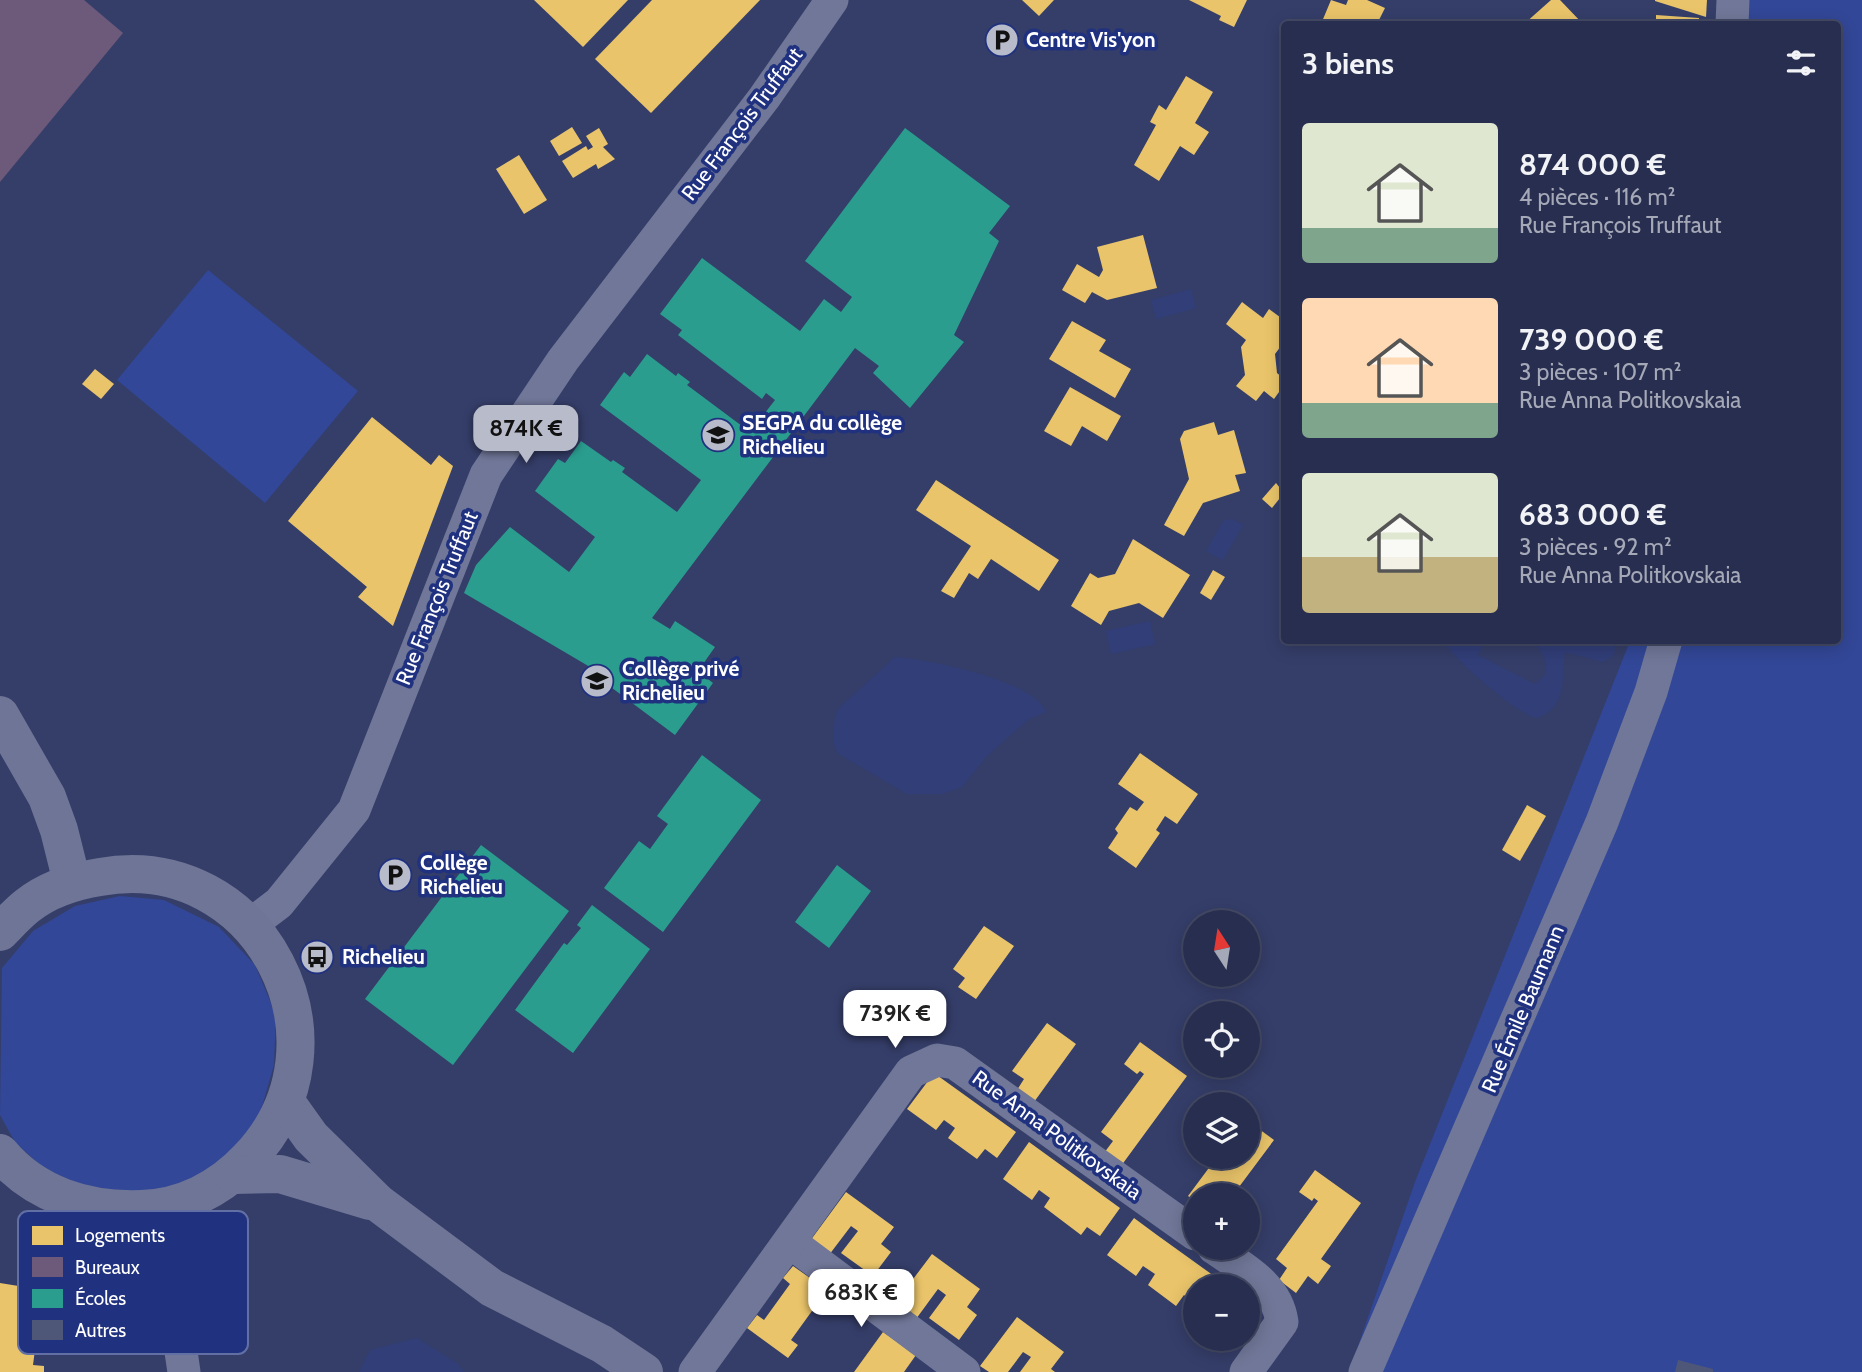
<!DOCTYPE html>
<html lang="fr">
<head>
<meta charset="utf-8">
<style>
  :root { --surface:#282e4f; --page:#343a59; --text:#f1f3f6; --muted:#a5a8b7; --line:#444a66; --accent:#b8bbca }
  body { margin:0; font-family:Cabin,sans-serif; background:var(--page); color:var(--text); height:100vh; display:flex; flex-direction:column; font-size:26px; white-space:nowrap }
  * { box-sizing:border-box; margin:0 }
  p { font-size:23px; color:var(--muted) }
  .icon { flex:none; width:38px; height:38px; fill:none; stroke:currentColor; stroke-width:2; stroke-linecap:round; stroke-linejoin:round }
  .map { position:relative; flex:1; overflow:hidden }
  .details { position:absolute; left:1281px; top:21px; width:560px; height:623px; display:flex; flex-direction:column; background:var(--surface); border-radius:7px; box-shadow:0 4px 18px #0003,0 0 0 2px var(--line) }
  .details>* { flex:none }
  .needle { width:46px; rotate:348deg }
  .fabs { position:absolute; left:1183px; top:910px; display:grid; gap:14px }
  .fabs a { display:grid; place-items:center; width:77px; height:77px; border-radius:50%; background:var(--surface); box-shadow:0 4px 18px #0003,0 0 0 2px var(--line); font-size:35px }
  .price { position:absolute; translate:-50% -60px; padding:0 16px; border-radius:14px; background:#fff; color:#222; font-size:23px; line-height:46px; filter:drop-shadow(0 2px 4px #0008) }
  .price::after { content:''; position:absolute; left:50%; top:42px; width:21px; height:16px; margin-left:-10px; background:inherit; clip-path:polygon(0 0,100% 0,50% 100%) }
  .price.active { background:var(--accent); color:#111 }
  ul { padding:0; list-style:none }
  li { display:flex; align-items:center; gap:21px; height:175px; padding:0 21px }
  li span { display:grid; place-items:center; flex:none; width:196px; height:140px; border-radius:7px; color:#555 }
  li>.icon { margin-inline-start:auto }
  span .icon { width:84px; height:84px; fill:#fffc; stroke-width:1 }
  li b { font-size:30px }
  h2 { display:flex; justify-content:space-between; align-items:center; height:84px; padding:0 21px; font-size:30px }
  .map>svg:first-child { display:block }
</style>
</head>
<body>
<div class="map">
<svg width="1862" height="1372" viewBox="0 0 1862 1372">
  <rect width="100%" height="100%" fill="#353e69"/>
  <g fill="#324797">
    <path d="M1719 0H1862V1372H1349L1415 1182 1630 641 1838 640V24H1717Z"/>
    <path d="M208 270 358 391 265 503 117 380Z"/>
    <path d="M120 896 164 900 219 927 255 965 276 1015 274 1065 259 1117 231 1155 195 1180 144 1193 85 1187 43 1168 15 1142 0 1115 2 968 33 931 75 906Z"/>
  </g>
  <g fill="#313e78">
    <path d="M1191 289 1196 308 1156 319 1151 300Z"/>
    <path d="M1232 519 1243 525 1223 560 1206 551 1223 521Z"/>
    <path d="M1150 621 1155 644 1111 654 1106 631Z"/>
    <path d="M1444 641H1485L1478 655 1535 684 1545 675C1547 661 1543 650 1532 641H1616L1614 655 1603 662 1565 652C1562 676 1567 709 1537 718 1518 715 1453 659 1444 641Z"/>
    <path d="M895 657C926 659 1036 681 1046 712L1029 719 1007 738 987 756 962 787 942 794H907L839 754C830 744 833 720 839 708Z"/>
    <path d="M417 1338 458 1364 464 1372H359L370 1350Z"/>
  </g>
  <g fill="#e9c46a">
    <path d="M534 0H628L583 47Z"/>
    <path d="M652 0H760L651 113 595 59Z"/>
    <path d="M1022 0H1054L1039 16Z"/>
    <path d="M1189 0H1247L1234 27 1219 20 1221 16Z"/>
    <path d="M1331 0 1346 5 1348 0H1367L1385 8 1377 24H1321Z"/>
    <path d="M1551 0H1560L1583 24H1524Z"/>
    <path d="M1655 0H1707L1706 17 1655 1Z"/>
    <path d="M1656 15 1699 18V24H1656Z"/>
    <path d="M1186 76 1213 92 1195 123 1209 132 1194 155 1180 146 1159 181 1134 165 1156 125 1150 122 1159 105 1166 110Z"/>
    <path d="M572 127 582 143 559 156 550 141Z"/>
    <path d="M599 128 608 144 603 147 615 159 598 169 596 164 573 178 562 161 586 146 588 150 593 147 586 136Z"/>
    <path d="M519 155 547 200 524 214 496 169Z"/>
    <path d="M1143 235 1157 288 1107 300 1092 292 1085 303 1062 290 1077 264 1099 277 1103 270 1097 247Z"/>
    <path d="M1242 302 1263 318 1269 309 1284 320V342L1275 354 1277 373 1284 379V385L1274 399 1264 391 1256 401 1236 386 1245 375 1241 347 1246 340 1226 324Z"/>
    <path d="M1072 321 1106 340 1099 351 1131 369 1115 398 1049 359Z"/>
    <path d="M95 369 114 384 101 399 82 384Z"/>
    <path d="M1070 387 1121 416 1107 441 1082 426 1071 446 1044 431Z"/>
    <path d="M372 417 431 465 439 455 453 466 393 626 358 597 367 587 288 521Z"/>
    <path d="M1214 422 1218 435 1234 430 1246 473 1235 475 1240 491 1203 503 1184 536 1164 525 1189 479 1180 439 1184 431Z"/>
    <path d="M936 480 1059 560 1039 591 991 559 978 579 969 573 954 598 941 591 971 546 916 510Z"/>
    <path d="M1276 483 1284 493 1272 508 1262 499Z"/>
    <path d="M1133 539 1190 575 1163 618 1139 603 1109 611 1101 625 1071 606 1090 573 1098 578 1115 574Z"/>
    <path d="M1213 570 1225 577 1211 600 1200 593Z"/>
    <path d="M1140 753 1198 794 1177 824 1165 816 1156 830 1160 833 1136 868 1108 848 1118 833 1115 829 1130 807 1137 811 1144 802 1118 784Z"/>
    <path d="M1527 805 1546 816 1520 861 1502 850Z"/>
    <path d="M984 926 1014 946 976 999 958 987 965 978 953 969Z"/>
    <path d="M1047 1023 1076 1044 1034 1102 1017 1090 1024 1079 1012 1071Z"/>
    <path d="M1140 1042 1187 1076 1121 1166 1104 1153 1113 1141 1101 1132 1144 1074 1140 1071 1137 1074 1124 1064Z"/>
    <path d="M934 1073 1016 1132 997 1158 985 1149 977 1159 948 1138 955 1128 944 1120 936 1130 907 1109Z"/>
    <path d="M1248 1121 1274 1140 1233 1195H1195V1201L1188 1196 1217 1157H1248Z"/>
    <path d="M1029 1142 1120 1208 1100 1236 1087 1227 1081 1235 1044 1207 1050 1198 1039 1190 1032 1200 1003 1179Z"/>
    <path d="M1315 1170 1361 1203 1321 1259 1331 1266 1318 1284 1308 1276 1296 1293 1279 1280 1287 1268 1276 1259 1318 1201 1314 1198 1312 1201 1299 1192Z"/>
    <path d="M846 1192 894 1227 881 1244 891 1252 873 1276 841 1253 858 1231 851 1226 829 1255 810 1241Z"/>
    <path d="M1134 1218 1157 1235 1228 1286H1195V1304L1184 1295 1176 1306 1148 1285 1155 1274 1143 1266 1136 1276 1107 1255Z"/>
    <path d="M932 1254 980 1289 967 1307 977 1315 959 1340 929 1318 946 1295 938 1289 916 1319 895 1303Z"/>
    <path d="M793 1266 834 1295 824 1309 817 1304 791 1340 798 1345 788 1358 747 1328 757 1315 764 1320 790 1284 783 1278Z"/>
    <path d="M0 1283 37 1289 33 1318 50 1320 47 1344 36 1342 33 1365 44 1366V1372H0Z"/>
    <path d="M1248 1301 1257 1307 1248 1319Z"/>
    <path d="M1017 1317 1064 1352 1051 1369 1055 1372H1020L1031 1357 1023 1352 1008 1372H989L980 1366Z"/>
    <path d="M883 1332 916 1355 904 1372H854Z"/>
  </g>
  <path fill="#6d597a" d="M0 0H84L123 33 0 182Z"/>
  <g fill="#2a9d8f">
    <path d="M905 128 1010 206 989 233 999 241 954 335 964 342 910 408 873 373 879 366 855 348 652 618 670 629 675 621 715 647 698 671 713 683 675 735 588 670 590 667 464 593 476 565 510 527 569 572 595 537 535 491 558 459 565 463 581 441 611 462 613 460 625 468 622 472 677 512 701 480 600 405 624 372 630 377 647 354 676 376 678 373 690 382 687 385 750 432 775 400 766 393 762 399 678 335 682 330 660 314 702 258 800 331 824 299 841 312 852 297 805 261Z"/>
    <path d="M702 755 761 800 663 932 604 888 639 841 650 849 668 824 657 816Z"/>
    <path d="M481 845 569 911 453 1065 365 999Z"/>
    <path d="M837 865 871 891 829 948 795 922Z"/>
    <path d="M592 905 650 949 573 1053 515 1010 564 943 567 945 581 928 577 925Z"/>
  </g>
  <path fill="#4f5779" d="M1678 1360 1713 1369V1372H1675Z"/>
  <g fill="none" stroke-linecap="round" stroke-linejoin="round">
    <g stroke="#707798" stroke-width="33">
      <path d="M1732 24 1733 0"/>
      <path d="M250 925 279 903 354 810 486 475 563 360 764 98 832 0"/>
      <path d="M160 1209 184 1372"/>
      <path d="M790 1242 964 1372"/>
      <path d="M1214 1248C1243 1268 1277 1285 1282 1322L1246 1372"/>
      <path d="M695 1372 911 1072 937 1060 955 1063 1195 1234"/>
      <path d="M1365 1372 1602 822 1651 692 1666 640"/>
    </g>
    <g stroke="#6f7596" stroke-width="38">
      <path d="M0 715 47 797 59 830 72 882"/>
      <path d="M0 932C9 923 17 914 27 906 47 890 75 881 100 877 259 848 360 1042 248 1159 220 1189 182 1208 141 1209 87 1211 35 1195 0 1153"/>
      <path d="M286 1102 311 1137 378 1203 492 1288 602 1344 644 1372"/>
      <path d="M233 1175 280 1174 370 1201"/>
    </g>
  </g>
  <defs>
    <symbol id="parking-disc" viewBox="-11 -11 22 22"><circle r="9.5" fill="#b8bbca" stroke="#1f317f"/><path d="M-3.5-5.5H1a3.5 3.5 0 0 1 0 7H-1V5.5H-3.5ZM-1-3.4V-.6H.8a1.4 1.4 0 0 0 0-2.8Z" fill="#111"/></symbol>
    <symbol id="school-disc" viewBox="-11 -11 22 22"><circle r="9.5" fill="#b8bbca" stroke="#1f317f"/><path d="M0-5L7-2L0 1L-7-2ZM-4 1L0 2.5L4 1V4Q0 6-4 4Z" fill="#111"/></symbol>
    <symbol id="bus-disc" viewBox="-11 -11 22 22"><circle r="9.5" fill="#b8bbca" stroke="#1f317f"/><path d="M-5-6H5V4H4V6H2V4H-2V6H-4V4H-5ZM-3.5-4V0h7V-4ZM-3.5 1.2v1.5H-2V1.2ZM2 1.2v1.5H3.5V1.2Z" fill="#111"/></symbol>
  </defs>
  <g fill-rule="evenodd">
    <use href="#parking-disc" x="983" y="21" width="38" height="38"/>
    <use href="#school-disc" x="699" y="416" width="38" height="38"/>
    <use href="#school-disc" x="578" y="662" width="38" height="38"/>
    <use href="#parking-disc" x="376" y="856" width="38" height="38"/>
    <use href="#bus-disc" x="298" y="938" width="38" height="38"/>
  </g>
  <g text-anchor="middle" stroke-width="7" stroke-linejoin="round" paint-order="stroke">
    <g font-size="21" font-weight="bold" fill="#fff" stroke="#1f317f" text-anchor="start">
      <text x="1026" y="47">Centre Vis'yon</text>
      <text x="742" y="430">SEGPA du collège<tspan x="742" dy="24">Richelieu</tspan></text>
      <text x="622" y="676">Collège privé<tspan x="622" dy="24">Richelieu</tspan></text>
      <text x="420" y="870">Collège<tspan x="420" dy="24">Richelieu</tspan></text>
      <text x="342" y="964">Richelieu</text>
    </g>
    <g font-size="21" fill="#fff" stroke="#1f317f">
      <text transform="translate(742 124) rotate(-53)" y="7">Rue François Truffaut</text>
      <text transform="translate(437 598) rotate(-68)" y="7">Rue François Truffaut</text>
      <text transform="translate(1523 1009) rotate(-67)" y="7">Rue Émile Baumann</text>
      <text transform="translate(1057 1135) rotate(36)" y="7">Rue Anna Politkovskaia</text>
    </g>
  </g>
  <rect x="18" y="1211" width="230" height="143" rx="10" fill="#1f317f" stroke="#626fa5" stroke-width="2"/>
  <rect x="32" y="1226" width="31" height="19" fill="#e9c46a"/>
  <rect x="32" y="1257" width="31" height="20" fill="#6d597a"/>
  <rect x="32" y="1289" width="31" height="19" fill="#2a9d8f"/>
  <rect x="32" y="1320" width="31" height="20" fill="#4f5779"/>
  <g font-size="19" fill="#fff">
    <text x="75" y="1242">Logements</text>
    <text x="75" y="1274">Bureaux</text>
    <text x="75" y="1305">Écoles</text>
    <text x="75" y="1337">Autres</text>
  </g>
</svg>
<div class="fabs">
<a><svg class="needle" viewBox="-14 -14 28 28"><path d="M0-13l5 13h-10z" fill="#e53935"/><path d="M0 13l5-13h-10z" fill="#a5a8b7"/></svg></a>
<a><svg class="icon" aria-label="locate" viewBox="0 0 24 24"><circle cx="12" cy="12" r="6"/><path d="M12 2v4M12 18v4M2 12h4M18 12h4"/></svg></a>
<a><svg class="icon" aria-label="layers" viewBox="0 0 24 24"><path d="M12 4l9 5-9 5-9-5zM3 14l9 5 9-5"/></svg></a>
<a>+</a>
<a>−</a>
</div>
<b class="price active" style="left:526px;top:465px">874K €</b>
<b class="price" style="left:895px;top:1050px">739K €</b>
<b class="price" style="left:861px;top:1329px">683K €</b>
<section class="details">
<h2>3 biens<svg class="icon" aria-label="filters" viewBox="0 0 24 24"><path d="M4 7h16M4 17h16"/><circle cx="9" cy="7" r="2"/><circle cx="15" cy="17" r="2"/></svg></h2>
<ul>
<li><span style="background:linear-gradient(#dfe7d0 75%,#7fa58c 0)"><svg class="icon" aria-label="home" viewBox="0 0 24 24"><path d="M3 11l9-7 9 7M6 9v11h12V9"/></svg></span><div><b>874 000 €</b><p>4 pièces · 116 m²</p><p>Rue François Truffaut</p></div></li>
<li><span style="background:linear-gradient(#ffd9b3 75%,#7fa58c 0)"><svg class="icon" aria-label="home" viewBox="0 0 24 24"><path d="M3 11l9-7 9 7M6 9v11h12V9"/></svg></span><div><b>739 000 €</b><p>3 pièces · 107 m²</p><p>Rue Anna Politkovskaia</p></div></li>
<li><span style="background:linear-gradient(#dfe7d0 60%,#c2b280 0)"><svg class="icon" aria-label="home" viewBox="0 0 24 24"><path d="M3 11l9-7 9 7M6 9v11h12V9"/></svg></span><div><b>683 000 €</b><p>3 pièces · 92 m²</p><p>Rue Anna Politkovskaia</p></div></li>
</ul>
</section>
</div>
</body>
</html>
